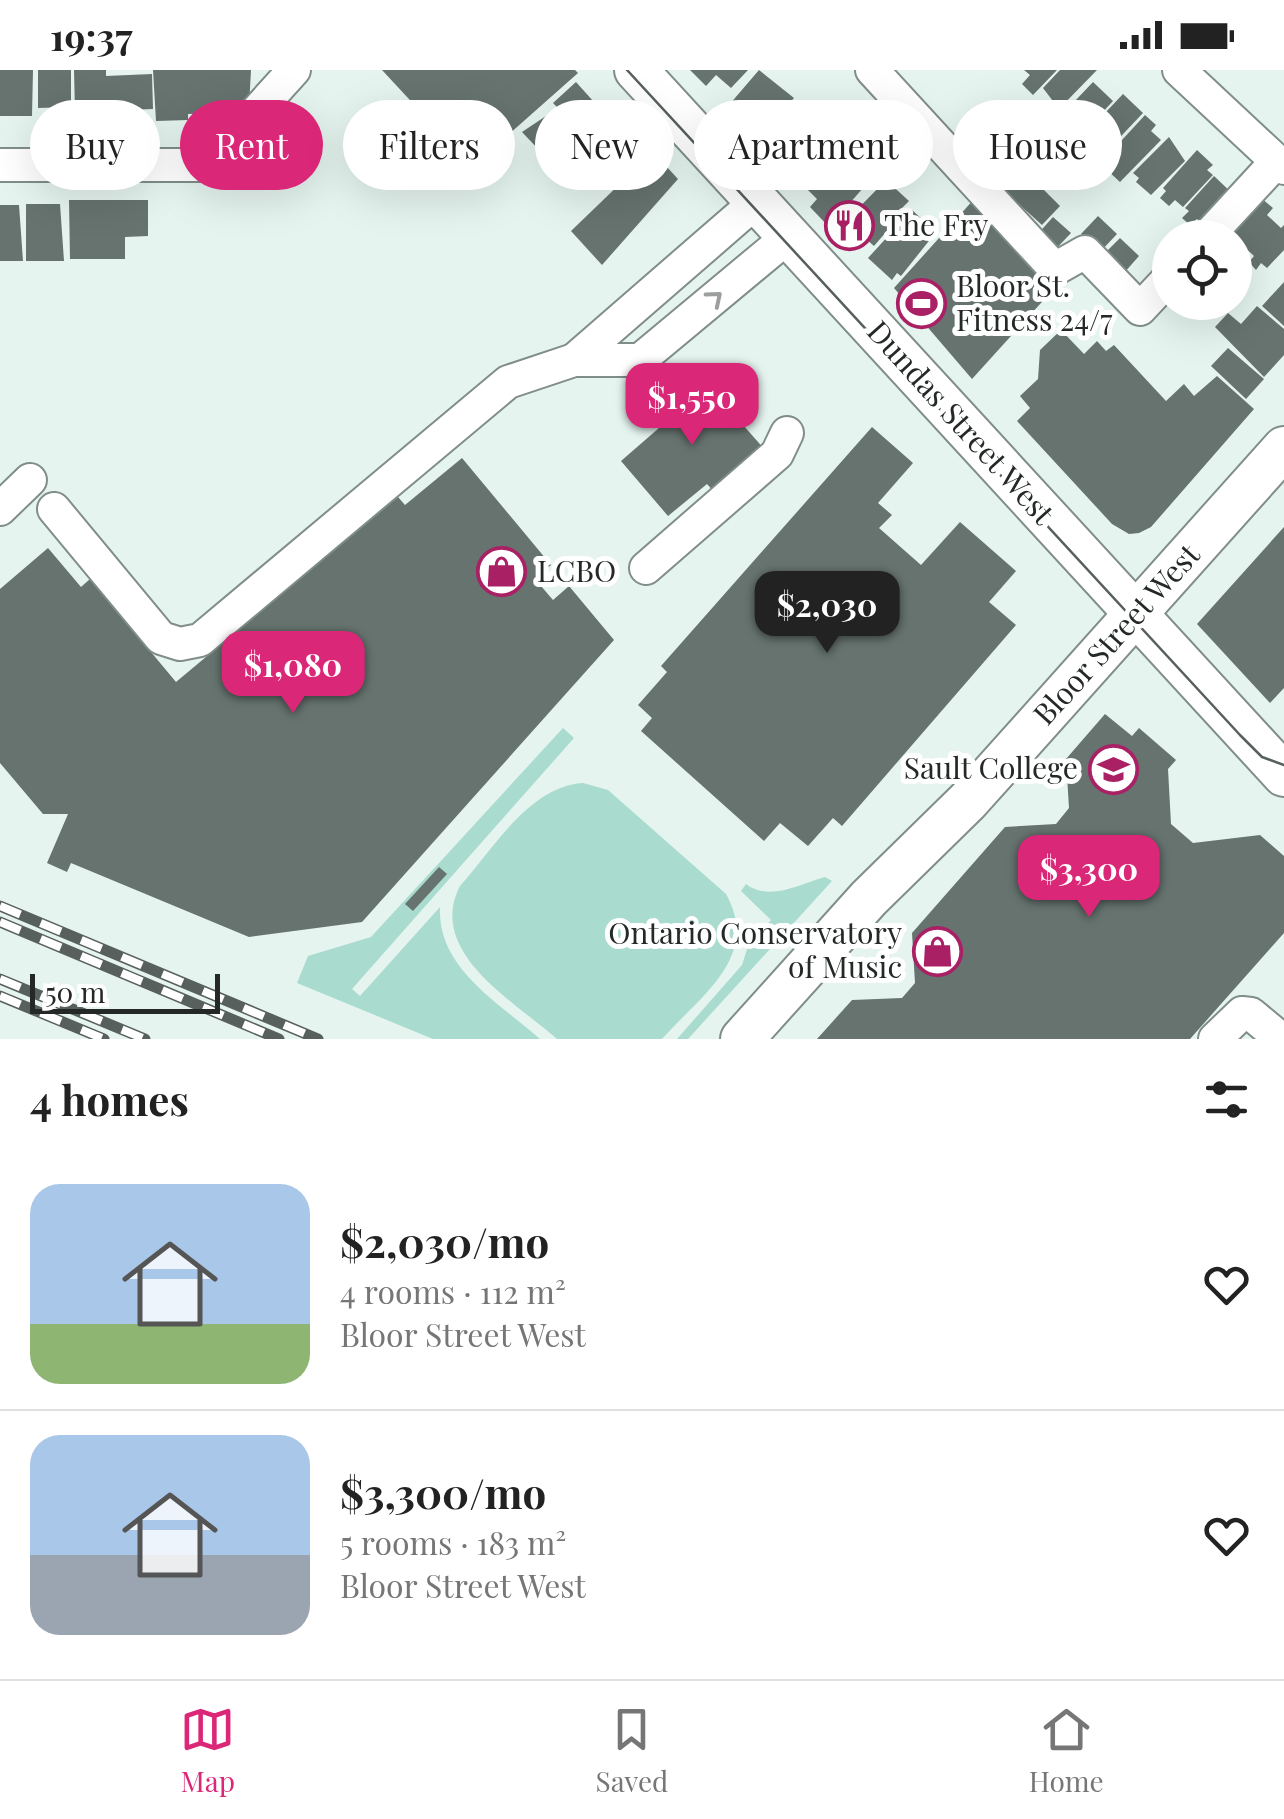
<!DOCTYPE html>
<html lang="en">
<head>
<meta charset="utf-8">
<style>
  :root { --surface:#fff; --page:#f6f6f6; --text:#222; --muted:#767676; --line:#e0e0e0; --accent:#db2777 }
  body { margin:0; font-family:"Playfair Display",serif; background:var(--page); color:var(--text); height:100vh; display:flex; flex-direction:column; font-size:38px; white-space:nowrap }
  * { box-sizing:border-box; margin:0 }
  p { font-size:32px; color:var(--muted) }
  .icon { flex:none; width:55px; height:55px; fill:none; stroke:currentColor; stroke-width:2; stroke-linecap:round; stroke-linejoin:round }
  .map { position:relative; height:969px; overflow:hidden }
  .details { display:flex; flex-direction:column; background:var(--surface); flex:1 }
  .details>* { flex:none }
  .top-card { position:absolute; left:30px; top:30px; width:1225px; height:90px; display:flex; gap:20px }
  .fabs { position:absolute; left:1152px; top:150px; display:grid; gap:20px }
  .fabs a { display:grid; place-items:center; width:100px; height:100px; border-radius:50%; background:var(--surface); box-shadow:0 10px 40px #0002; font-size:50px }
  .scale { position:absolute; left:30px; bottom:25px; width:190px; box-sizing:border-box; padding-left:10px; border:5px solid #242928; border-top:0; font-size:28px; line-height:35px; white-space:nowrap; color:#242928; -webkit-text-stroke:8px #fff; paint-order:stroke }
  .price { position:absolute; translate:-50% -85px; padding:0 22px; border-radius:20px; background:var(--accent); color:#fff; font-size:32px; line-height:65px; filter:drop-shadow(0 2px 5px #0008) }
  .price::after { content:''; position:absolute; left:50%; top:60px; width:30px; height:22px; margin-left:-15px; background:inherit; clip-path:polygon(0 0,100% 0,50% 100%) }
  .price.on { background:#222; color:#fff }
  ul { padding:0; list-style:none }
  li { display:flex; align-items:center; gap:30px; height:250px; padding:0 30px }
  li+li { border-top:2px solid var(--line) }
  li span { display:grid; place-items:center; flex:none; width:280px; height:200px; border-radius:30px; color:#555 }
  li>.icon { margin-inline-start:auto }
  span .icon { width:120px; height:120px; fill:#fffc; stroke-width:1 }
  li b { font-size:42px }
  h2 { display:flex; justify-content:space-between; align-items:center; height:120px; padding:0 30px; font-size:42px }
  .pill { padding:0 35px; border-radius:45px; background:var(--surface); box-shadow:0 10px 40px #0002; font-size:35px; line-height:90px }
  .pill.on { background:var(--accent); color:#fff }
  .status { display:flex; justify-content:space-between; align-items:center; height:70px; padding:0 50px; background:var(--surface); direction:ltr }
  .status svg { height:28px; fill:currentColor }
  .dock { display:flex; justify-content:space-around; align-items:center; height:140px; border-top:2px solid var(--line); background:var(--surface); font-size:28px; color:var(--muted) }
  .dock a { display:grid; justify-items:center; gap:5px }
  .dock .on { color:var(--accent) }
  .map>svg:first-child { display:block }
</style>
</head>
<body>
<div class="status"><b>19:37</b><svg viewBox="0 0 49 12"><path d="M0 12V9h3v3zM5 12V6h3v6zM10 12V3h3v9zM15 12V0h3v12zM26 1h20v11H26zM47 4h2v5h-2z"/></svg></div>
<div class="map">
<svg width="1284" height="969" viewBox="0 0 1284 969">
  <rect width="100%" height="100%" fill="#e5f4ef"/>
  <g fill="#a9dbce">
    <path d="M563 658 574 668 352 919 360 926 440 837C437 898 498 932 540 969H433L297 913 308 886 371 867Z"/>
    <path d="M583 713 608 720 726 824C761 887 701 925 662 969H557C514 931 426 882 460 816 494 778 530 716 583 713Z"/>
    <path d="M825 807 832 811 688 969H677L742 895 749 873 771 850 741 821 746 814C769 832 800 814 825 807Z"/>
  </g>
  <g fill="#66736f">
    <path d="M0 0H33L32 46H0Z"/>
    <path d="M38 0H71V37L38 38Z"/>
    <path d="M74 0H106V6L152 4 153 39 75 42Z"/>
    <path d="M153 0H251L249 36 243 43 188 44V50L156 51Z"/>
    <path d="M382 0H575L578 3 472 97Z"/>
    <path d="M690 0H748L731 18 716 5 706 16Z"/>
    <path d="M759 0 794 28 767 58 749 41 735 56 723 42Z"/>
    <path d="M1024 0H1057L1033 25 1022 14 1030 5Z"/>
    <path d="M1060 0H1097L1059 39 1043 18Z"/>
    <path d="M576 12 611 51 588 72 584 67 571 80 575 84 558 100 522 62 558 38 553 33Z"/>
    <path d="M1093 12 1113 31 1076 71 1055 52Z"/>
    <path d="M1123 24 1143 43 1105 83 1088 61Z"/>
    <path d="M799 40 837 73 795 118 761 83Z"/>
    <path d="M1145 45 1156 55 1151 61 1161 70 1120 112 1106 99 1117 88 1111 82Z"/>
    <path d="M975 60 991 73 974 92 959 78Z"/>
    <path d="M1169 67 1185 91 1151 125 1136 112 1139 108 1133 103Z"/>
    <path d="M998 72 1017 90 998 110 979 92Z"/>
    <path d="M835 78 848 90 854 83 861 89 855 96 870 110 829 157 810 137 817 129 802 114Z"/>
    <path d="M1197 80 1213 95 1207 100 1213 105 1183 137 1175 130 1169 136 1160 128 1166 121 1163 118Z"/>
    <path d="M653 82 678 109 602 195 571 161Z"/>
    <path d="M1020 96 1060 136 1042 155 1000 117Z"/>
    <path d="M1214 106 1234 125 1205 157 1197 149 1190 155 1182 148 1189 141 1185 138Z"/>
    <path d="M886 110 909 131 896 144 899 147 874 176 858 162 848 172 838 159Z"/>
    <path d="M976 127 1061 211 972 309 894 218Z"/>
    <path d="M1260 127 1273 138 1267 145 1281 158 1284 155V180L1267 198 1261 193 1256 200 1249 192 1254 186 1240 173 1235 179V167L1229 162Z"/>
    <path d="M69 130H148V166L125 167V189H70Z"/>
    <path d="M26 134H60L64 191H26Z"/>
    <path d="M0 135H19L23 191H0Z"/>
    <path d="M912 140 936 162 901 206 897 203 892 210 868 188Z"/>
    <path d="M1098 146 1117 164 1100 182 1081 164Z"/>
    <path d="M1053 147 1071 163 1053 182 1035 167Z"/>
    <path d="M1120 168 1139 186 1124 203 1104 184Z"/>
    <path d="M1284 212V256L1262 236Z"/>
    <path d="M1257 236 1284 259V285L1264 307 1215 257 1228 243 1241 254Z"/>
    <path d="M1061 260 1084 284 1097 271 1106 281 1114 275 1166 331 1184 314 1194 326 1217 306 1254 339 1151 457 1139 463 1129 464 1112 454 1017 351 1030 338 1020 326 1038 309 1040 280Z"/>
    <path d="M1228 278 1264 309 1246 329 1211 296Z"/>
    <path d="M698 304 765 380 716 424 707 414 668 446 621 391 659 358 650 346Z"/>
    <path d="M872 357 913 393 878 433 892 445 879 458 921 495 960 452 1016 501 989 532 1016 555 842 756 833 748 808 776 780 753 764 771 641 661 652 648 638 635 667 602 661 596Z"/>
    <path d="M462 388 551 495 535 509 553 530 569 516 614 570 362 852 249 867 71 793 67 802 47 793 68 744H43L0 693V519L48 478 81 517 90 509 176 612 398 427 405 435Z"/>
    <path d="M1284 457V618L1270 633 1197 554Z"/>
    <path d="M1105 644 1132 666 1139 658 1176 690 1168 699 1171 754 1193 773 1260 765 1284 786V863L1190 969H817L852 930 902 928 915 913 912 863 1005 757 1056 754 1069 738 1066 689Z"/>
    <path d="M439 797 447 804 413 841 405 834Z"/>
  </g>
  <g fill="none" stroke-linecap="round" stroke-linejoin="round">
    <defs>
      <g id="minor">
        <path d="M872 0 1055 199 1085 182 1140 239 1170 207"/>
        <path d="M1179 0 1284 98"/>
        <path d="M0 95H208L294 0"/>
        <path d="M1206 168 1277 91"/>
        <path d="M574 290 757 131"/>
        <path d="M0 439 30 410"/>
        <path d="M54 439 161 568 180 574 200 570 508 312 574 290H640L789 166"/>
        <path d="M646 498 777 384 787 363"/>
        <path d="M1215 969 1242 943 1251 944 1281 969"/>
      </g>
      <g id="major">
        <path d="M636 0 1284 705"/>
        <path d="M742 969 869 828 968 731 1284 378"/>
      </g>
    </defs>
    <use href="#minor" stroke="#808d89" stroke-width="36"/>
    <use href="#major" stroke="#808d89" stroke-width="46"/>
    <use href="#minor" stroke="#fff" stroke-width="32"/>
    <use href="#major" stroke="#fff" stroke-width="42"/>
    <path stroke="#58605e" stroke-width="2.5" d="M627 0 1240 665 1262 687 1284 695"/>
    <defs>
      <g id="rail">
        <path d="M0 836 318 969"/>
        <path d="M0 852 279 969"/>
        <path d="M0 909 145 969"/>
        <path d="M0 926 104 969"/>
      </g>
    </defs>
    <use href="#rail" stroke="#58605e" stroke-width="11"/>
    <use href="#rail" stroke="#fff" stroke-width="8" stroke-dasharray="22" stroke-linecap="butt"/>
  </g>
  <defs><path id="oneway-chevron" d="M-2-3.5L2.5 0L-2 3.5" fill="none" stroke-width="1.6" stroke-linecap="round" stroke-linejoin="round" transform="scale(2.5)"/></defs>
  <use stroke="#9c9f9e" href="#oneway-chevron" transform="translate(715 228) rotate(-40)"/>
  <defs>
    <symbol id="restaurant-ring" viewBox="-11 -11 22 22"><circle r="9.5" fill="#fff" stroke="#aa2064" stroke-width="1.5"/><path d="M-5-6h1v4h1v-4h1v4h1v-4h1v5L-1.5 .5V6h-2V.5L-5-1ZM5-6V6H3V1.5H1.5Q1.5-4 5-6Z" fill="#aa2064"/></symbol>
    <symbol id="stadium-ring" viewBox="-11 -11 22 22"><circle r="9.5" fill="#fff" stroke="#aa2064" stroke-width="1.5"/><path d="M0-5a6.5 5 0 1 0 0 10a6.5 5 0 1 0 0-10ZM-3.5-1.8h7v3.6h-7Z" fill="#aa2064"/></symbol>
    <symbol id="shop-ring" viewBox="-11 -11 22 22"><circle r="9.5" fill="#fff" stroke="#aa2064" stroke-width="1.5"/><path d="M-5-2.5h2.3a2.7 3.5 0 0 1 5.4 0H5L5.5 6h-11ZM-1.5-2.5h3a1.5 2.3 0 0 0-3 0Z" fill="#aa2064"/></symbol>
    <symbol id="university-ring" viewBox="-11 -11 22 22"><circle r="9.5" fill="#fff" stroke="#aa2064" stroke-width="1.5"/><path d="M0-5L7-2L0 1L-7-2ZM-4 1L0 2.5L4 1V4Q0 6-4 4Z" fill="#aa2064"/></symbol>
  </defs>
  <g fill-rule="evenodd">
    <use href="#restaurant-ring" x="822" y="128" width="55" height="55"/>
    <use href="#stadium-ring" x="894" y="206" width="55" height="55"/>
    <use href="#shop-ring" x="474" y="474" width="55" height="55"/>
    <use href="#university-ring" x="1086" y="672" width="55" height="55"/>
    <use href="#shop-ring" x="910" y="854" width="55" height="55"/>
  </g>
  <g text-anchor="middle" stroke-width="10" stroke-linejoin="round" paint-order="stroke">
    <g font-size="30" fill="#242928" stroke="#fff" text-anchor="start">
      <text x="884" y="166">The Fry</text>
      <text x="956" y="227">Bloor St.<tspan x="956" dy="34">Fitness 24/7</tspan></text>
      <text x="537" y="512">LCBO</text>
      <text x="1078" y="709" text-anchor="end">Sault College</text>
      <text x="902" y="874" text-anchor="end">Ontario Conservatory<tspan x="902" dy="34">of Music</tspan></text>
    </g>
    <g font-size="30" fill="#242928" stroke="#fff">
      <text transform="translate(960 353) rotate(48)" y="10">Dundas Street West</text>
      <text transform="translate(1117 565) rotate(-48)" y="10">Bloor Street West</text>
    </g>
  </g>
</svg>
<div class="fabs">
<a><svg class="icon" aria-label="locate" viewBox="0 0 24 24"><circle cx="12" cy="12" r="6"/><path d="M12 2v4M12 18v4M2 12h4M18 12h4"/></svg></a>
</div>
<div class="scale">50 m</div>
<b class="price" style="left:692px;top:378px">$1,550</b>
<b class="price on" style="left:827px;top:586px">$2,030</b>
<b class="price" style="left:293px;top:646px">$1,080</b>
<b class="price" style="left:1089px;top:850px">$3,300</b>
<div class="top-card">
<a class="pill">Buy</a>
<a class="pill on">Rent</a>
<a class="pill">Filters</a>
<a class="pill">New</a>
<a class="pill">Apartment</a>
<a class="pill">House</a>
</div>
</div>
<section class="details">
<h2>4 homes<svg class="icon" aria-label="filters" viewBox="0 0 24 24"><path d="M4 7h16M4 17h16"/><circle cx="9" cy="7" r="2"/><circle cx="15" cy="17" r="2"/></svg></h2>
<ul>
<li><span style="background:linear-gradient(#a9c7e8 70%,#8fb573 0)"><svg class="icon" aria-label="home" viewBox="0 0 24 24"><path d="M3 11l9-7 9 7M6 9v11h12V9"/></svg></span><div><b>$2,030/mo</b><p>4 rooms · 112 m²</p><p>Bloor Street West</p></div><svg class="icon" aria-label="heart" viewBox="0 0 24 24"><path d="M12 20l-8-8c-3-5 5-10 8-4 3-6 11-1 8 4z"/></svg></li>
<li><span style="background:linear-gradient(#a9c7e8 60%,#9aa5b1 0)"><svg class="icon" aria-label="home" viewBox="0 0 24 24"><path d="M3 11l9-7 9 7M6 9v11h12V9"/></svg></span><div><b>$3,300/mo</b><p>5 rooms · 183 m²</p><p>Bloor Street West</p></div><svg class="icon" aria-label="heart" viewBox="0 0 24 24"><path d="M12 20l-8-8c-3-5 5-10 8-4 3-6 11-1 8 4z"/></svg></li>
</ul>
</section>
<nav class="dock">
<a class="on"><svg class="icon" aria-label="map" viewBox="0 0 24 24"><path d="M3 6l6-2 6 2 6-2v14l-6 2-6-2-6 2zM9 4v14M15 6v14"/></svg>Map</a>
<a><svg class="icon" aria-label="saved" viewBox="0 0 24 24"><path d="M7 4h10v16l-5-4-5 4z"/></svg>Saved</a>
<a><svg class="icon" aria-label="home" viewBox="0 0 24 24"><path d="M3 11l9-7 9 7M6 9v11h12V9"/></svg>Home</a>
</nav>
</body>
</html>
